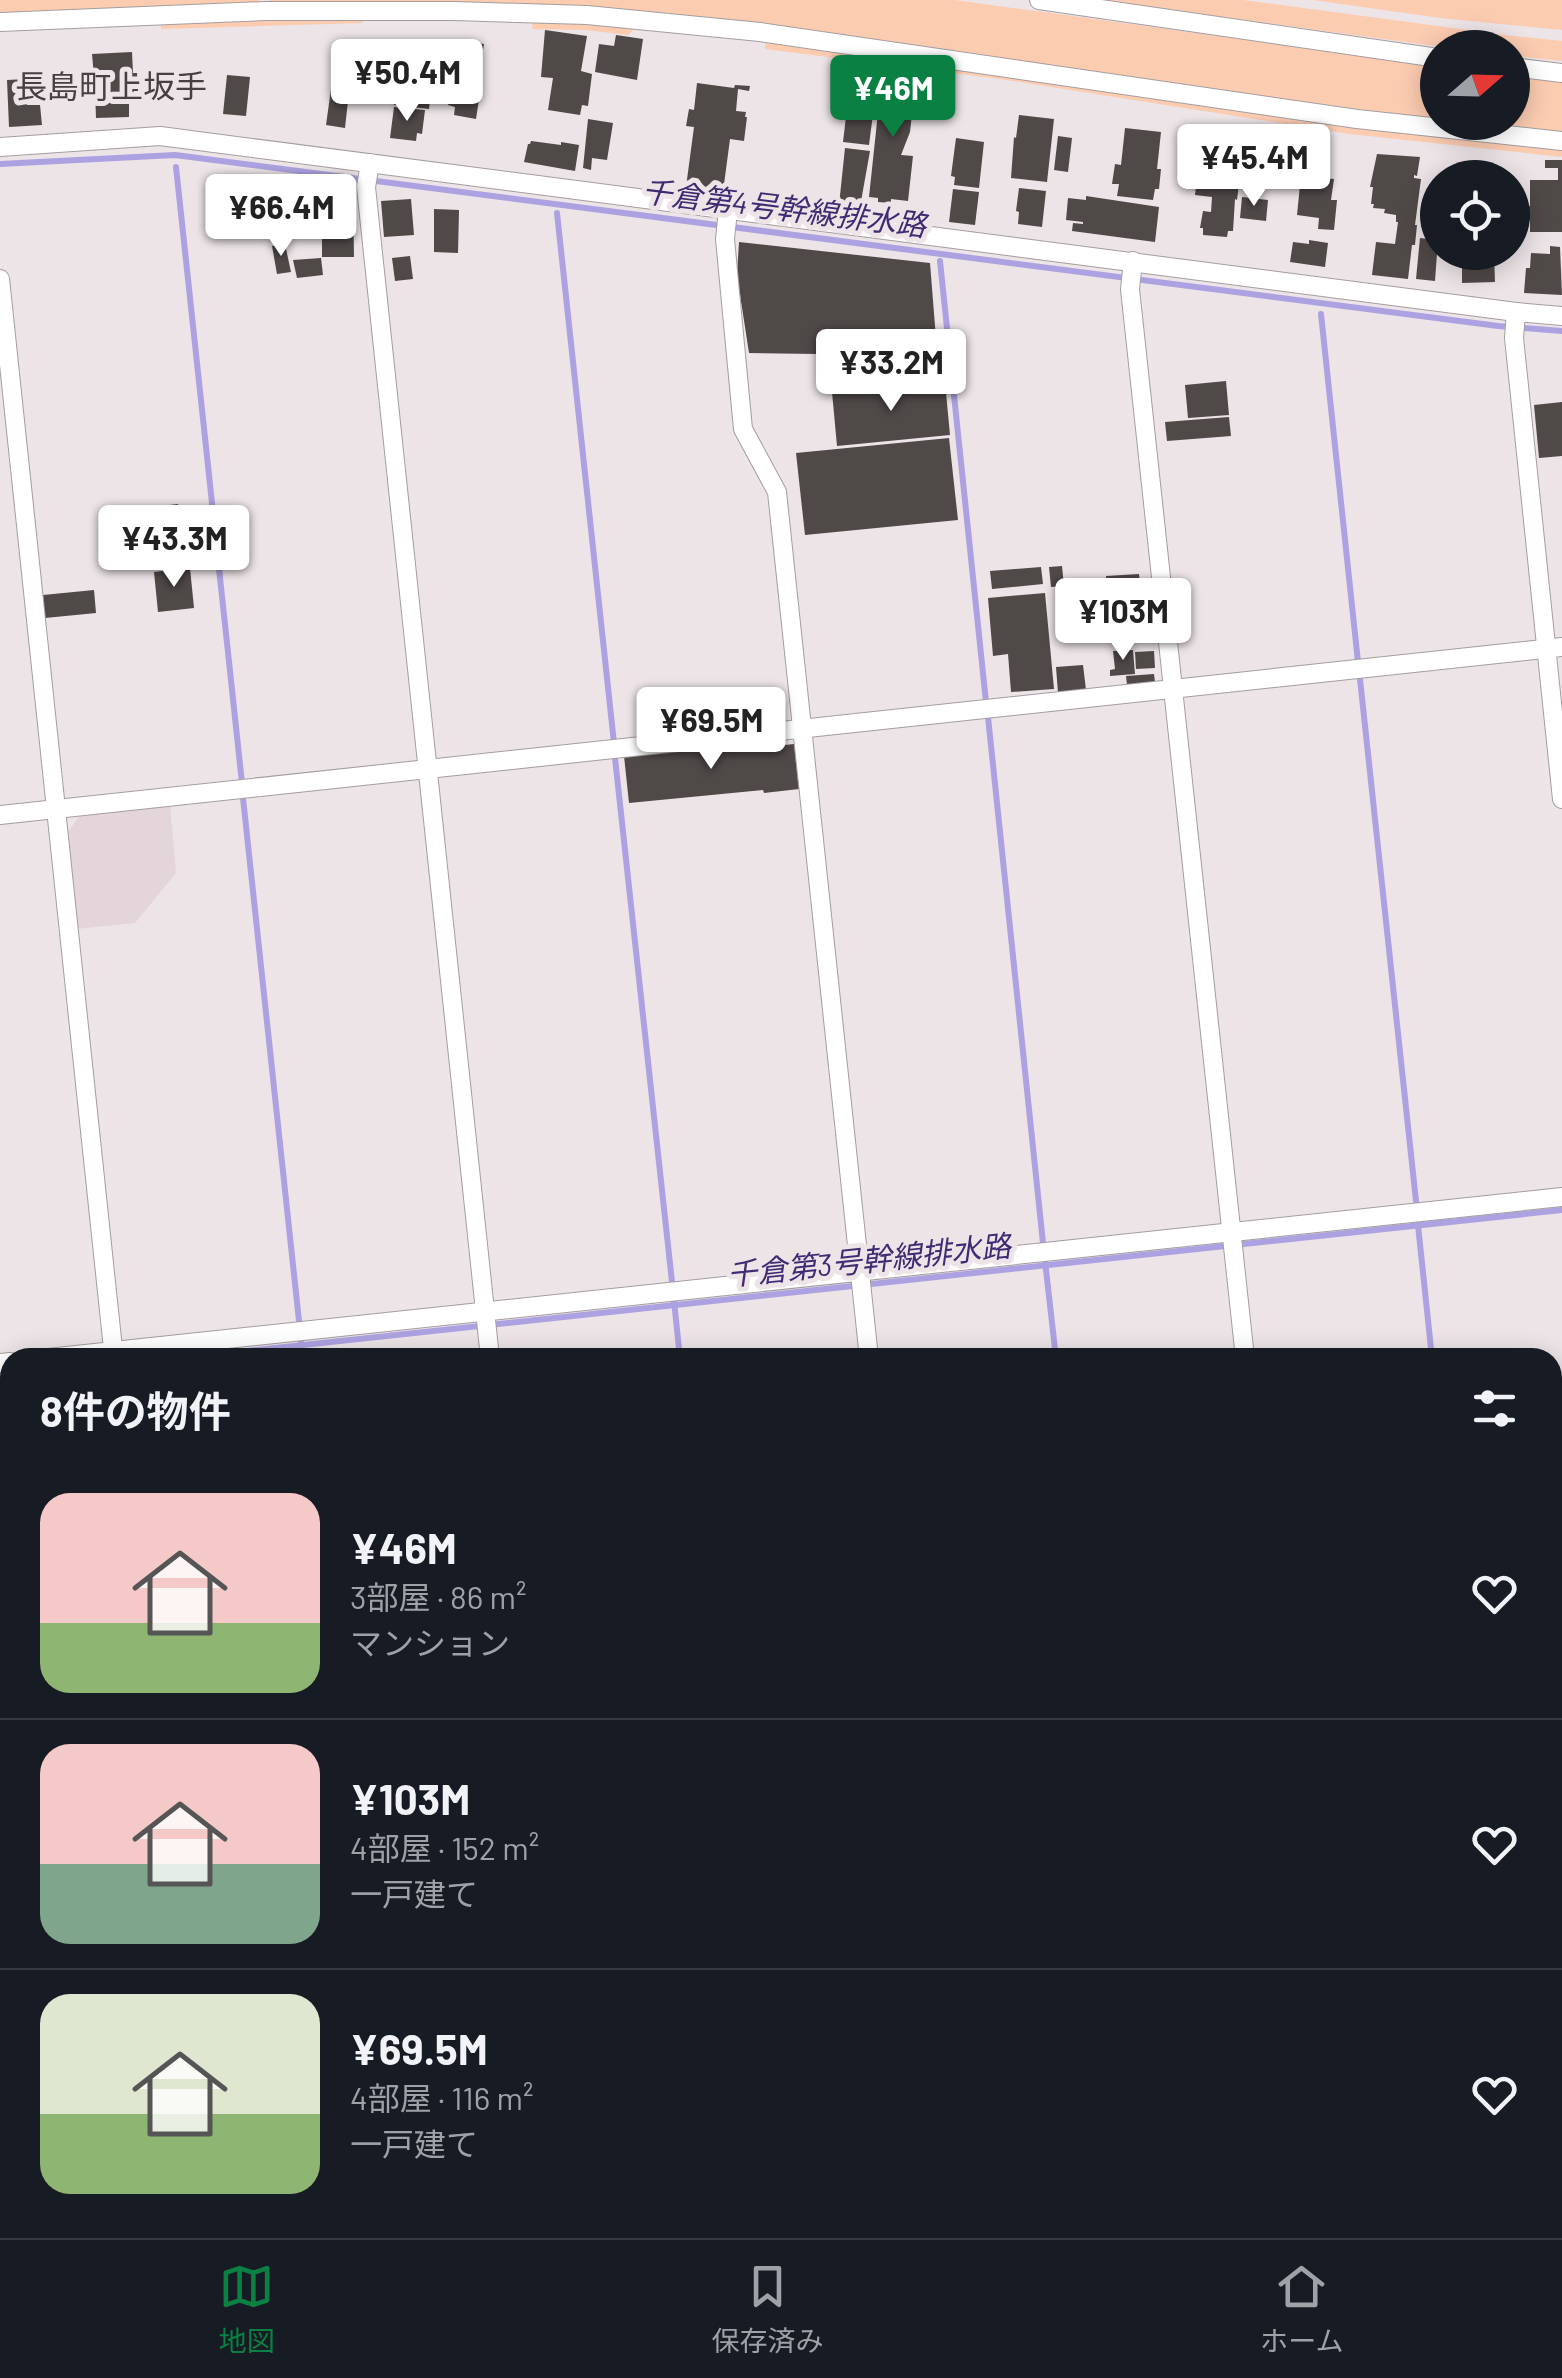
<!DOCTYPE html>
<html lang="ja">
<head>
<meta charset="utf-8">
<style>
  :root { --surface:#171b24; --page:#242831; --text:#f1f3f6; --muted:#9ea1a6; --line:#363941; --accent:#0b8043 }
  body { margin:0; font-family:Barlow,"Noto Sans JP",sans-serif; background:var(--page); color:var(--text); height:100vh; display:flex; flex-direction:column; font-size:38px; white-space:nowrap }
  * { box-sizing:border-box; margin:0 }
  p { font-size:32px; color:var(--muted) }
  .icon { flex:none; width:55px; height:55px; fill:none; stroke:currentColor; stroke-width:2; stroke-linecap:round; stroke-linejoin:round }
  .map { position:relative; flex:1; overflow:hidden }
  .sheet { position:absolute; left:0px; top:1348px; width:1562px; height:892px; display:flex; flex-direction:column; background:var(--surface); border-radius:30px 30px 0 0; box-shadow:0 5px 25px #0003 }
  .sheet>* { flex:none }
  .needle { width:65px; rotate:70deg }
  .tools { position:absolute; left:1420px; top:30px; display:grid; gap:20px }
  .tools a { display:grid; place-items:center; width:110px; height:110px; border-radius:50%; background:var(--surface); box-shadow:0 5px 25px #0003; font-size:50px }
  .price { position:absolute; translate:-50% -85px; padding:0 22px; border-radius:10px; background:#fff; color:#222; font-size:32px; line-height:65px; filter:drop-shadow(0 2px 5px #0008) }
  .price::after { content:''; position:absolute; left:50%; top:60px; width:30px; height:22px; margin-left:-15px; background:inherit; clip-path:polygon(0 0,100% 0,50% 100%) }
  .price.active { background:var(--accent); color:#fff }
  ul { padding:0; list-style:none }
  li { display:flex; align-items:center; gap:30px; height:250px; padding:0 40px }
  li+li { border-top:2px solid var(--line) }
  li span { display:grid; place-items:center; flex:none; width:280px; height:200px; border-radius:30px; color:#555 }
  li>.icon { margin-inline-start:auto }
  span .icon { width:120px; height:120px; fill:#fffc; stroke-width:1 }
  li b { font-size:42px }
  h2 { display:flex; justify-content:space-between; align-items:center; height:120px; padding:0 40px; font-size:42px }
  .tab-bar { display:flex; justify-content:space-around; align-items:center; height:140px; border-top:2px solid var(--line); background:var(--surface); font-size:28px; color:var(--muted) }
  .tab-bar a { display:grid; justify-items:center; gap:5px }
  .tab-bar .active { color:var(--accent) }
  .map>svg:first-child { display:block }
</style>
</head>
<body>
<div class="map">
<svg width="1562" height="2238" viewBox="0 0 1562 2238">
  <rect width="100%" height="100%" fill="#ece4e7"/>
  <path fill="#e4d5db" d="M170 803 176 873 135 923 76 929 68 832 83 811Z"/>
  <g fill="#fcccb1">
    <path d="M0 0H259L260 3 0 13Z"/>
    <path d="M270 0H955L1437 66V120L759 26 270 6Z"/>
    <path d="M1097 0H1243L1513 36 1562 41V61L1513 56 1512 48 1442 47Z"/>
    <path d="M1313 0H1562V30L1440 18Z"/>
    <path d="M363 15 362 23 161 29V20Z"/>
    <path d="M533 20 637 26 628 35 586 30 532 29Z"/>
    <path d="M766 39 1562 146V157L1350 134 1007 80 765 49Z"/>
    <path d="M1513 75 1562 81V134L1462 123 1512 122Z"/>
    <path d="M1562 2099V2238H972L971 2230H1552L1553 2100Z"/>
  </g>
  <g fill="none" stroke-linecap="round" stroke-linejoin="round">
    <g stroke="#ada2e1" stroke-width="6">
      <path d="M0 164 175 155 1498 326 1562 331"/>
      <path d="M176 167 242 783"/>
      <path d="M557 213 614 743"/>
      <path d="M940 261 986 702"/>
      <path d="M1321 314 1358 662"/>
      <path d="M1360 679 1416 1201"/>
      <path d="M988 717 1043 1243"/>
      <path d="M615 758 672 1282"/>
      <path d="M243 798 299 1321"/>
      <path d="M1418 1225 1432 1358"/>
      <path d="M1045 1261 1056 1358"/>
      <path d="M674 1301 680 1358"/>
      <path d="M301 1340 303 1358"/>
      <path d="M182 1358 1562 1210"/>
      <path d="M0 1377 10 1376"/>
      <path d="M0 2056 10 2150"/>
      <path d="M19 2230V2238"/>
    </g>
  </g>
  <g fill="#4f4948">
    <path d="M545 30 587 36 581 71 592 74 588 106 582 105 580 115 548 110 553 78 541 77Z"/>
    <path d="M616 35 643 39 637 80 595 72 599 44 614 46Z"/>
    <path d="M458 40 484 44 478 80H482L476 119 454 115 455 107 448 105Z"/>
    <path d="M132 52 133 73H137L138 91H134L135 102 129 103V117L96 118 95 90 89 91 88 76H94L92 54Z"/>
    <path d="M867 66 879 68 869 145 843 142 847 108H845L846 100H844L847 78 866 81Z"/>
    <path d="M396 68 427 71 426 82H432L429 109 394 105Z"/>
    <path d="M227 75 250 77 246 116 223 114Z"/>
    <path d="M882 75 916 78 910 132 901 155 913 156 908 201 891 199V203L878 202V198L869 197Z"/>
    <path d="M26 79 27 105H40L42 125 9 127 7 80Z"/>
    <path d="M697 83 734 88 735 85 750 86 749 91 738 89 736 111 746 112 745 117H747L744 141 730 139 723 192 686 187 694 127 686 126 689 109 694 110Z"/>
    <path d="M331 89 349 92 345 128 326 125Z"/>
    <path d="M394 107 425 110 422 134 417 133 416 141 390 138Z"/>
    <path d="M1019 115 1054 119 1047 182 1011 178 1014 137 1016 138Z"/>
    <path d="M588 119 613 123 607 160 592 158 591 170 583 168Z"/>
    <path d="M1125 128 1161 132 1157 169H1161L1159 189H1155L1153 200 1117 196 1119 184H1112L1115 164 1121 165Z"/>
    <path d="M1058 136 1072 138 1068 172 1054 170Z"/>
    <path d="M956 138 984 142 979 188 954 185 955 177 951 176Z"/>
    <path d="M1201 139 1236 143 1235 146H1238L1237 152 1235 151 1232 174 1240 176 1237 200 1235 199 1233 231H1228L1227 237 1203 235V228H1200L1203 211 1211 212 1212 197 1195 195 1197 179 1192 178 1194 165H1198Z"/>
    <path d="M531 141 561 145V142L579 145 575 171 524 162 528 144H530Z"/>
    <path d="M845 148 870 151 860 207 839 205Z"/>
    <path d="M1377 154 1420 157 1417 176 1414 175V178L1421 179 1415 225H1417L1415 245H1412L1408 279 1372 275 1376 242 1395 244 1398 222H1396V215L1384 213 1385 209 1373 208 1374 204H1371L1373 187H1370Z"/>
    <path d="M1545 160H1562V232H1530V220H1523V206H1530V180H1558V168H1545Z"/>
    <path d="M1301 175 1334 179 1331 200H1337L1334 230 1318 229 1319 218 1297 215Z"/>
    <path d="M1019 188 1046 191 1042 227 1018 224 1019 212 1016 211Z"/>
    <path d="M322 189H353L354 257H322Z"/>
    <path d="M953 189 979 192 975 225 949 222Z"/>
    <path d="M1086 196 1159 207 1155 242 1072 231 1073 223 1083 224V222L1066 220 1068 198 1086 200Z"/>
    <path d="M1242 197 1268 200 1266 221 1240 218Z"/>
    <path d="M411 199 414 235 384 237 381 201Z"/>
    <path d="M434 209 459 210 458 253 434 252Z"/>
    <path d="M1420 238 1438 240 1435 281 1416 279Z"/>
    <path d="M1309 240 1328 243 1325 267 1290 262 1293 242 1309 244Z"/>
    <path d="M739 242 930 263 939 376 821 377 817 354 749 353 737 275Z"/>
    <path d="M285 244 291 272 277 274 272 246Z"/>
    <path d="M1550 246 1560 247 1562 295 1524 293 1526 268H1530L1531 253 1550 254Z"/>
    <path d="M1462 252H1494L1495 282 1462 283Z"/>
    <path d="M410 256 413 279 395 281 392 258Z"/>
    <path d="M321 258 323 275 297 278 293 260Z"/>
    <path d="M1226 381 1229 415 1188 418 1185 385Z"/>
    <path d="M945 382 950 435 837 446 832 392Z"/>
    <path d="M1562 402V456L1539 458 1534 405Z"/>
    <path d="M1229 417 1231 436 1167 441 1165 422Z"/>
    <path d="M949 438 958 520 805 535 796 453Z"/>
    <path d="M178 504 181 530 196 528 200 563 153 569 145 508Z"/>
    <path d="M1062 566 1064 586 1051 587 1049 567Z"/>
    <path d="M1041 567 1043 584 992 589 990 571Z"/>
    <path d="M190 568 194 608 158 612 154 572Z"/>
    <path d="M1139 574 1144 638 1112 641 1106 576Z"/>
    <path d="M94 590 96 613 45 618 43 595Z"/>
    <path d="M1045 593 1054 689 1011 692 1008 654 993 656 988 598Z"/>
    <path d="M1133 650 1135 674 1110 676V670L1115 669 1113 651Z"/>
    <path d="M1154 651 1155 668 1136 669 1135 652Z"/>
    <path d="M1083 665 1086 690 1058 693 1056 667Z"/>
    <path d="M1154 674 1155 682 1127 685 1126 676Z"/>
    <path d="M757 742 758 748 794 744 799 789 764 793 763 790 629 803 624 756Z"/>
    <path d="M840 2230 852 2232 861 2238H816L829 2231Z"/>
    <path d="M979 2230H1005V2238H980Z"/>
  </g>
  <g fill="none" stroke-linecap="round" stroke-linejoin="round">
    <defs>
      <g id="minor">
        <path d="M1039 0 1438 58"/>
        <path d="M0 22 265 11H454L587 15 760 32 1357 119 1562 141"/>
        <path d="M1512 67 1562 73"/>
        <path d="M0 147 160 136 1516 312 1562 316"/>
        <path d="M370 163 366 187 490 1358"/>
        <path d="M728 210 725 239 743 429 777 492 869 1358"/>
        <path d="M1133 261 1130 289 1245 1358"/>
        <path d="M0 279 114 1358"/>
        <path d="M1516 312 1514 338 1562 799"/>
        <path d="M0 815 1562 647"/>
        <path d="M48 1358 1562 1197"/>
        <path d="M0 1363 10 1362"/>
        <path d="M1552 2083 1562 2082"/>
        <path d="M208 2230 209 2238"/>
        <path d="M963 2230 964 2238"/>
      </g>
      <g id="tertiary">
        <path d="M1552 1756 1562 1755"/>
        <path d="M0 1921 10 1920"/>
      </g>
    </defs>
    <use href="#minor" stroke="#a49d9f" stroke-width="20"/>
    <use href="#tertiary" stroke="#a49d9f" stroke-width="22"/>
    <use href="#minor" stroke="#fff" stroke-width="18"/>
    <use href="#tertiary" stroke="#fff" stroke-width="20"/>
  </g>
  <g text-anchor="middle" stroke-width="10" stroke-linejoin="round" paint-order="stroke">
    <g font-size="30" font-style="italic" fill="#3f2b74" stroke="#ece4e7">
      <text transform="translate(784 209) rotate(7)" y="10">千倉第4号幹線排水路</text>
      <text transform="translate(869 1261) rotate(-6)" y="10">千倉第3号幹線排水路</text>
    </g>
    <g font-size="32" fill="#464042" stroke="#ece4e7">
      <text x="111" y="98">長島町上坂手</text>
    </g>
  </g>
</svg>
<div class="tools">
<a><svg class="needle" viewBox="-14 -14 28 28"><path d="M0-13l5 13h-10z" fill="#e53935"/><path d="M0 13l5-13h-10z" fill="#9ea1a6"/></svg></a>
<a><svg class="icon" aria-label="locate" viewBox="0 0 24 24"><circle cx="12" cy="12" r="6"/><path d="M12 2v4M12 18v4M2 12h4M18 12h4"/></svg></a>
</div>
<b class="price" style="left:407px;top:124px">¥50.4M</b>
<b class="price active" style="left:893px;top:140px">¥46M</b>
<b class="price" style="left:1254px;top:209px">¥45.4M</b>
<b class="price" style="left:281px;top:259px">¥66.4M</b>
<b class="price" style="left:891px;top:414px">¥33.2M</b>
<b class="price" style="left:174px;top:590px">¥43.3M</b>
<b class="price" style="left:1123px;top:663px">¥103M</b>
<b class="price" style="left:711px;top:772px">¥69.5M</b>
<section class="sheet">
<h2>8件の物件<svg class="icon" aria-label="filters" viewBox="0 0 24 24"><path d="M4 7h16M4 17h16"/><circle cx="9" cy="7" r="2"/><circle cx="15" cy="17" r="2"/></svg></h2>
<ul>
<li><span style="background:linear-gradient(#f6c9c9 65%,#8fb573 0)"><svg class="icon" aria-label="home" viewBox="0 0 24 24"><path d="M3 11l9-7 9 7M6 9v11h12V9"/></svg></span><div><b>¥46M</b><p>3部屋 · 86 m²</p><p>マンション</p></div><svg class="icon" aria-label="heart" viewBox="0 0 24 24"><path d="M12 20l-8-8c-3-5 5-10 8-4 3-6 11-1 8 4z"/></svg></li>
<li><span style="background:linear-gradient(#f6c9c9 60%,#7fa58c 0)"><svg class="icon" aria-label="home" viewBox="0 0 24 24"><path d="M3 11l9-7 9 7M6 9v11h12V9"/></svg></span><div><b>¥103M</b><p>4部屋 · 152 m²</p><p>一戸建て</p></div><svg class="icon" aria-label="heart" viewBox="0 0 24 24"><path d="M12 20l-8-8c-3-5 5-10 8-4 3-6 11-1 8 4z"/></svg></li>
<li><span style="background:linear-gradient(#dfe7d0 60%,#8fb573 0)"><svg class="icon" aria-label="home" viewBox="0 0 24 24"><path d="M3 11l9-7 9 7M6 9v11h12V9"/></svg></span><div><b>¥69.5M</b><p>4部屋 · 116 m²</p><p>一戸建て</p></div><svg class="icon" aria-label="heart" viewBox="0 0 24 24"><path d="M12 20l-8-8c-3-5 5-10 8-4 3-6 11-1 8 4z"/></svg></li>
</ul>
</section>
</div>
<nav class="tab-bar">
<a class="active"><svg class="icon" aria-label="map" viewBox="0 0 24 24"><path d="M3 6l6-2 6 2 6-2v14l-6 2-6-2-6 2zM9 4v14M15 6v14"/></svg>地図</a>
<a><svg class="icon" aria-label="saved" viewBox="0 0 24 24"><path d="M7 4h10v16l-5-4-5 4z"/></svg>保存済み</a>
<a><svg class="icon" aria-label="home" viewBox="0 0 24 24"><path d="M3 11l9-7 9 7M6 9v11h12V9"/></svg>ホーム</a>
</nav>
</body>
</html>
